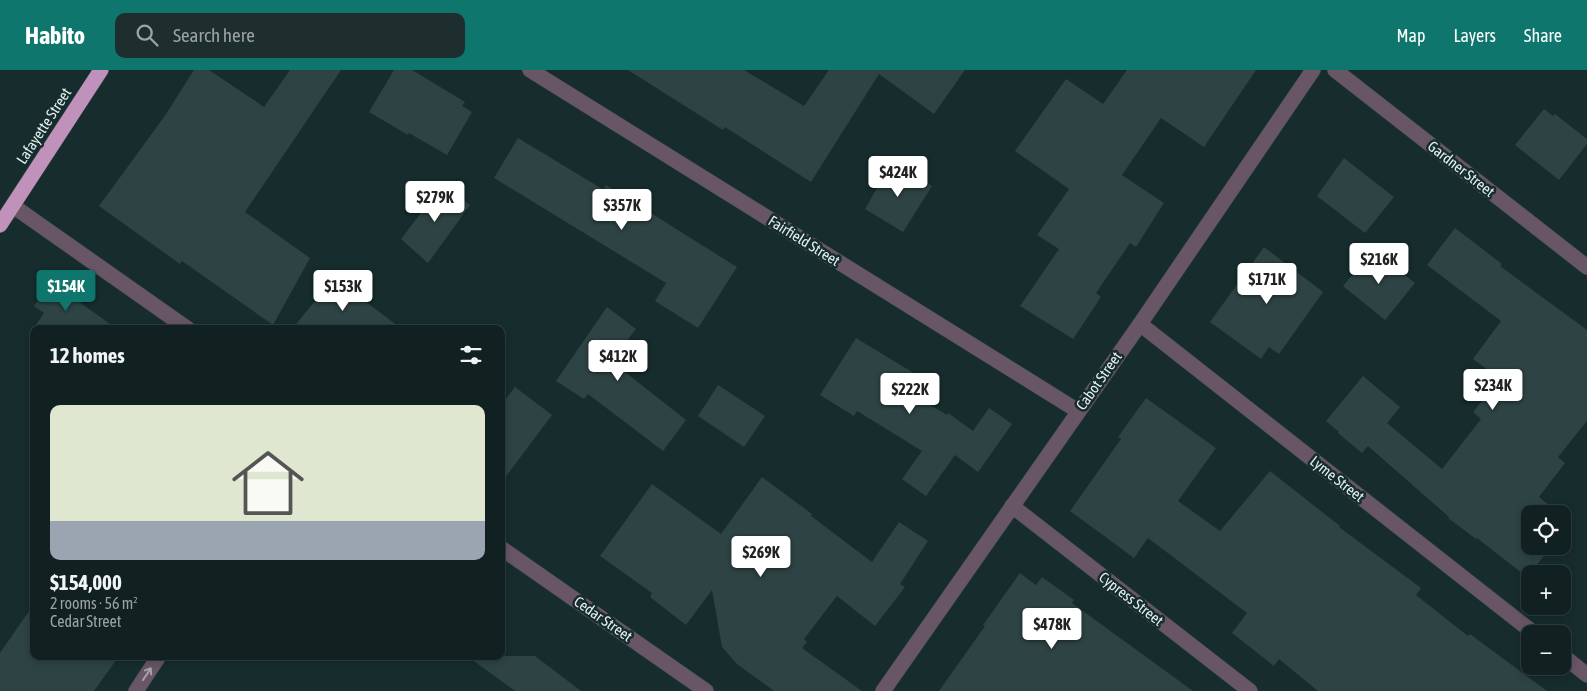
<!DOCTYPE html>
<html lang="en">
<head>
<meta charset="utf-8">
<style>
  :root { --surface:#112122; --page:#1e2e2f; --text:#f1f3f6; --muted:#9ca3a5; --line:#303e40; --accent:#0f766e }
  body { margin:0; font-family:"Asap Condensed",sans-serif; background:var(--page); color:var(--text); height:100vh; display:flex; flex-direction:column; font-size:19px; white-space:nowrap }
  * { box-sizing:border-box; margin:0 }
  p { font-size:16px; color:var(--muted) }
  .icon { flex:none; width:28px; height:28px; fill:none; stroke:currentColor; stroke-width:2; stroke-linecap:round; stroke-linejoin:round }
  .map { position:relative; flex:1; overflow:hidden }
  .drawer { position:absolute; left:30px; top:255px; width:475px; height:335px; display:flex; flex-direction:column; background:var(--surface); border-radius:10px; box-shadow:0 2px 8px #0003,0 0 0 1px var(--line) }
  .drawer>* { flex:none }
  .buttons { position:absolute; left:1521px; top:435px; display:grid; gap:10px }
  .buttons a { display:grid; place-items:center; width:50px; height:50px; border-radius:10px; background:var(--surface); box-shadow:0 2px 8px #0003,0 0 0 1px var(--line); font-size:25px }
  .price { position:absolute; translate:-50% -42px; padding:0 11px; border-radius:5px; background:#fff; color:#222; font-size:16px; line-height:32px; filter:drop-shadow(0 1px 2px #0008) }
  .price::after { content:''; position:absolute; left:50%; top:30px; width:15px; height:11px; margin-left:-8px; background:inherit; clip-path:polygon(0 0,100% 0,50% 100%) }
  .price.selected { background:var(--accent); color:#fff }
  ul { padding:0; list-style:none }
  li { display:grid; align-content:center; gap:10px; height:265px; padding:0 20px }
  li span { display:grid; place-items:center; height:155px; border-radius:10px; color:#555 }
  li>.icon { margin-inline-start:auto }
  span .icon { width:90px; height:90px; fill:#fffc; stroke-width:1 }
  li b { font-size:21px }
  h2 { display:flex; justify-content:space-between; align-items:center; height:60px; padding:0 20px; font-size:21px }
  header { display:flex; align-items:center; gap:30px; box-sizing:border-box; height:70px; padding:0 25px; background:var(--accent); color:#fff }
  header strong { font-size:24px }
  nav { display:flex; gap:28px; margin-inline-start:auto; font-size:18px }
  .search { width:350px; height:45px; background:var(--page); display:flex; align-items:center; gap:12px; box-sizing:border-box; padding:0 18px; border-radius:10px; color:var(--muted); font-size:19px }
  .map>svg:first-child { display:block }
</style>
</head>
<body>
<header>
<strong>Habito</strong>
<div class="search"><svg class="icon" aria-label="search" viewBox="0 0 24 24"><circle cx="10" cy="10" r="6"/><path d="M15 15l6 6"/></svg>Search here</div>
<nav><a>Map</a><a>Layers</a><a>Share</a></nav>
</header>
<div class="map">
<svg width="1587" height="621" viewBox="0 0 1587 621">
  <rect width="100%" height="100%" fill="#172c2d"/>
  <g fill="#2e4344">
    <path d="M194 0H209L264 37 290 0H341L245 142 310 188 273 255 182 191 180 194 99 136 164 47Z"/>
    <path d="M394 0H412L465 32 462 36 472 42 447 85 409 63 408 65 369 42Z"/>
    <path d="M628 0H744L804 36 829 0H965L934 44 879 4 811 112 725 57 723 60Z"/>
    <path d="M1127 0H1256L1204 77 1161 48 1122 105 1164 133 1136 177 1130 173 1096 223 1101 227 1073 269 1020 236 1059 179 1037 165 1069 119 1015 81 1066 9 1103 34Z"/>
    <path d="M1544 39 1553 46 1555 44 1587 69V74L1559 110 1515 75Z"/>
    <path d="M518 68 604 120 606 115 737 197 698 258 655 231 666 213 494 108Z"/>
    <path d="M1344 88 1394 127 1365 163 1317 126Z"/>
    <path d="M889 97 901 104 905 99 932 116 903 162 865 139Z"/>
    <path d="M443 114 470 135 428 193 401 169Z"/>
    <path d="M1455 158 1502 194 1500 196 1587 260V351L1558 387 1565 393 1539 427 1560 444H1530V476H1552L1527 507 1477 468 1476 469 1448 448 1449 447 1368 376 1362 383 1338 363 1339 362 1326 351 1363 306 1400 337 1387 353 1442 399 1481 349 1473 342 1500 309 1473 289 1501 251 1427 195Z"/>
    <path d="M1264 177 1323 222 1279 284 1269 277 1261 289 1210 252Z"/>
    <path d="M1373 180 1415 213 1385 250 1343 216Z"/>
    <path d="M334 208 402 259H292Z"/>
    <path d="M51 212 117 259H33L44 243 34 236Z"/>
    <path d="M607 237 636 259 611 291 686 350 663 381 588 324 584 329 556 311Z"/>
    <path d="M856 268 912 302 902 318 947 345 948 343 973 361 989 338 1012 354 978 402 955 385 926 426 902 409 922 381 857 341 854 346 820 325Z"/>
    <path d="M718 315 765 346 744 377 698 346Z"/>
    <path d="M515 317 552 345 501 413V335Z"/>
    <path d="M1146 328 1216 378 1178 431 1220 461 1270 401 1340 456 1339 457 1421 518 1416 525 1468 566 1470 564 1547 621H1318L1279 589 1274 596 1232 563 1247 543 1148 468 1134 488 1070 441 1121 369 1118 367Z"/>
    <path d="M762 407 812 444 811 446 872 492 899 452 928 471 900 514 905 517 875 556 837 526 804 569 807 572 802 578 862 621H774L737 594 722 577 712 520 686 555 650 527 652 523 600 486 652 414 721 464Z"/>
    <path d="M1020 503 1036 515 1042 507 1074 530 1072 533 1193 621H939L985 556 983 555Z"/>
    <path d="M34 534V586H119L94 621H0V583Z"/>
    <path d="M467 586H535L581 621H515Z"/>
  </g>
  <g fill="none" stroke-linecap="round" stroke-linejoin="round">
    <defs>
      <g id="minor">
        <path d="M530 0 1078 341"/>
        <path d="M1335 0 1587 197"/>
        <path d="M13 136 188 259"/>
        <path d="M1140 254 1535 564"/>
        <path d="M1012 436 1250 621"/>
        <path d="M501 478 706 621"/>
        <path d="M1562 585 1587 605"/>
        <path d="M136 621 159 586"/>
        <path d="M883 621 1140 254 1313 0"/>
      </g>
      <path id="highway" d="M0 155 101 0"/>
    </defs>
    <use href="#minor" stroke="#344748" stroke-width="16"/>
    <use href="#highway" stroke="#344748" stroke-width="16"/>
    <use href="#minor" stroke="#685566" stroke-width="15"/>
    <use href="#highway" stroke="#c092bb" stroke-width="15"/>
  </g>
  <defs><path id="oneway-shaft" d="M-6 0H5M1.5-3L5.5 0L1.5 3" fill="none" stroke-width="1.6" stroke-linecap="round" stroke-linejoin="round" transform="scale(1.25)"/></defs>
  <use stroke="#a6a2ab" href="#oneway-shaft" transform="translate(147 604) rotate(-56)"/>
  <g text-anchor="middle" stroke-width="5" stroke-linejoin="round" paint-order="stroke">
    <g font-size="15" fill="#e3f0f0" stroke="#172c2d">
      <text transform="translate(44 56) rotate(-57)" y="5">Lafayette Street</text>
      <text transform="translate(1461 99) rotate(38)" y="5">Gardner Street</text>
      <text transform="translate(804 171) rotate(32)" y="5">Fairfield Street</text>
      <text transform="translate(1099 311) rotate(-55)" y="5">Cabot Street</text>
      <text transform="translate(1337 409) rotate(38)" y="5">Lyme Street</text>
      <text transform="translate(1131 529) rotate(38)" y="5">Cypress Street</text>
      <text transform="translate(603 549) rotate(35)" y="5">Cedar Street</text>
    </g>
  </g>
</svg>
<div class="buttons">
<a><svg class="icon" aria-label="locate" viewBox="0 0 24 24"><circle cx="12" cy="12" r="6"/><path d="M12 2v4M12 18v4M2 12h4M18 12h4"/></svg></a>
<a>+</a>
<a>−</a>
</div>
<b class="price" style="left:898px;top:128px">$424K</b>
<b class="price" style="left:435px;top:153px">$279K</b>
<b class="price" style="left:622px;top:161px">$357K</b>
<b class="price" style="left:1379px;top:215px">$216K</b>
<b class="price" style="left:1267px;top:235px">$171K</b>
<b class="price selected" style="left:66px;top:242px">$154K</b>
<b class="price" style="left:343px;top:242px">$153K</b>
<b class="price" style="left:618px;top:312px">$412K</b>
<b class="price" style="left:1493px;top:341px">$234K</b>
<b class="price" style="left:910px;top:345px">$222K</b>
<b class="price" style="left:761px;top:508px">$269K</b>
<b class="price" style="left:1052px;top:580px">$478K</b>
<section class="drawer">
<h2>12 homes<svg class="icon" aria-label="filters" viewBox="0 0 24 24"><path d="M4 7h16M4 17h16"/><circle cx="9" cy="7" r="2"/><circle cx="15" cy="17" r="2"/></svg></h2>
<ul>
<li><span style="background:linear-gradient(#dfe7d0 75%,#9aa5b1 0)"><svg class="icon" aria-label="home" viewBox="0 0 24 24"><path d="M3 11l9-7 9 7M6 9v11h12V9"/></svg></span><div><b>$154,000</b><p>2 rooms · 56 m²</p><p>Cedar Street</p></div></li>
</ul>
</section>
</div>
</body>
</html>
